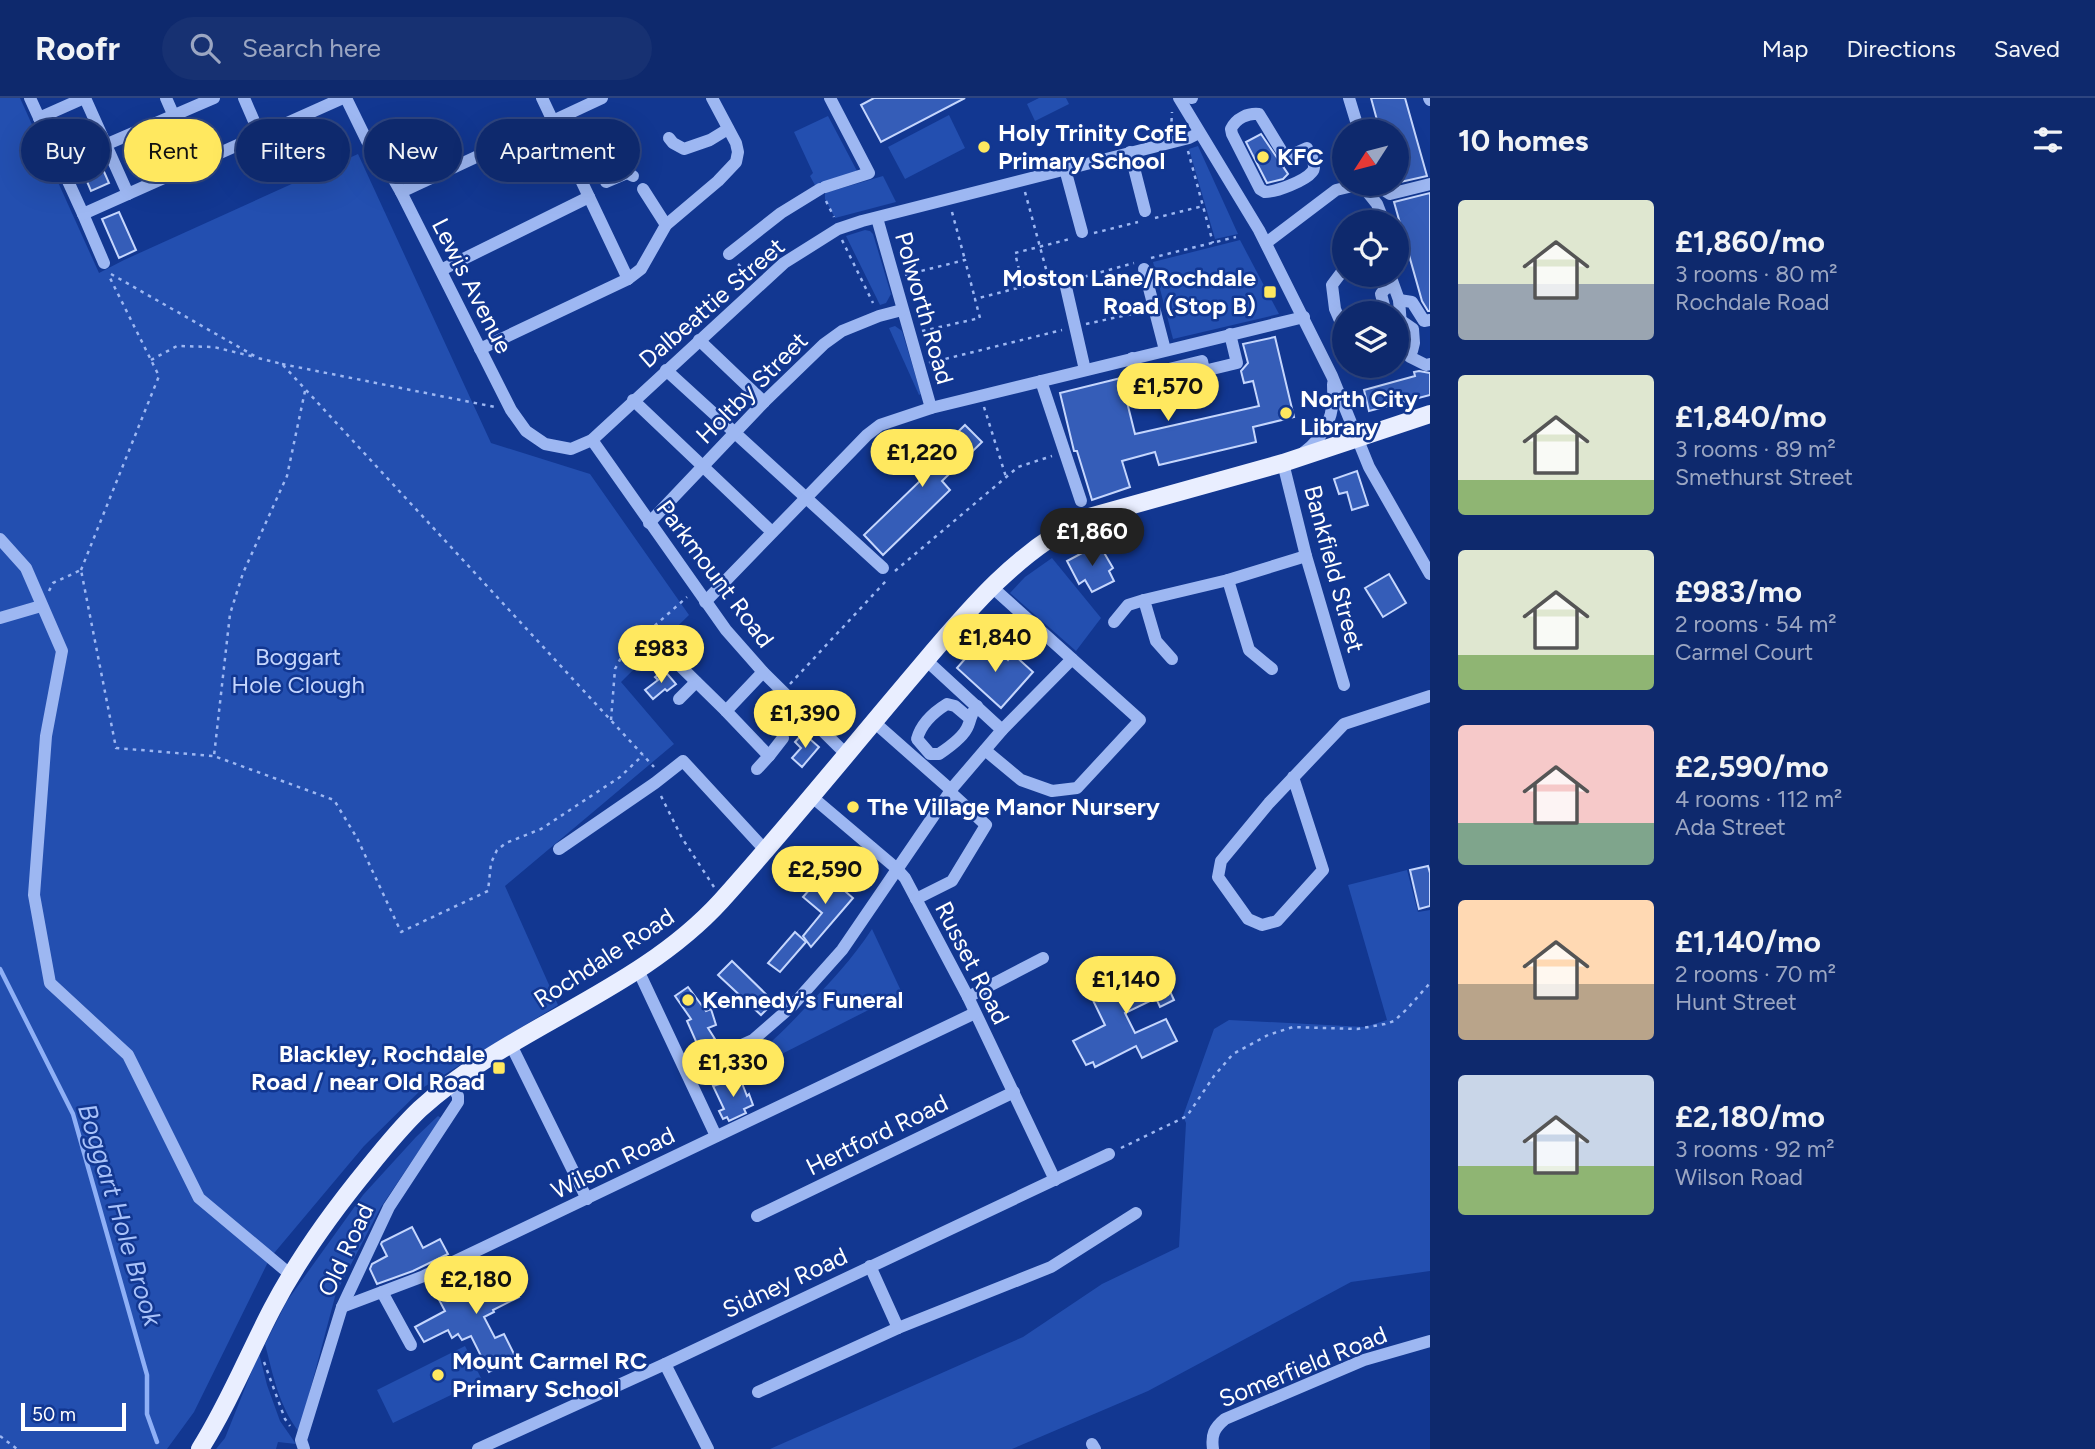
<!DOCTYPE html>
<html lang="en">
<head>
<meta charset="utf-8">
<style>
  :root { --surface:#0e296d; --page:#173172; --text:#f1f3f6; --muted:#9ba6c2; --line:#2e4580; --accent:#ffe85f }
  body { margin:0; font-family:Figtree,sans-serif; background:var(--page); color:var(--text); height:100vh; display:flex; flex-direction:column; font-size:26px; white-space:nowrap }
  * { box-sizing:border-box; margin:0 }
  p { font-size:23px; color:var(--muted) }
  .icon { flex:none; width:38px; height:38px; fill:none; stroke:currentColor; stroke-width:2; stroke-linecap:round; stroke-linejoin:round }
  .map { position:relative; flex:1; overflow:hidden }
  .details { display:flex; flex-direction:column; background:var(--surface); width:665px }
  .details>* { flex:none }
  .hud { position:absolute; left:21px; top:21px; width:665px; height:63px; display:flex; gap:14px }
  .needle { width:46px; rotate:234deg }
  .fabs { position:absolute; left:1332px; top:21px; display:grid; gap:14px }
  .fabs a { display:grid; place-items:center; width:77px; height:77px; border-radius:50%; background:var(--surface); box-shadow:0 7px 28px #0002,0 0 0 2px var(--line); font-size:35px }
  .scale { position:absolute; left:21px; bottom:18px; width:105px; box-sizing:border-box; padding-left:7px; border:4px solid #fff; border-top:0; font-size:19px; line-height:24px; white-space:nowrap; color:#fff; -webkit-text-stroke:5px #123791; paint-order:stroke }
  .price { position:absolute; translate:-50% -60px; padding:0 16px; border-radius:24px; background:var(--accent); color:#111; font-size:23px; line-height:46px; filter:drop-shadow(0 2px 4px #0008) }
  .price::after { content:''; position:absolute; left:50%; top:42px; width:21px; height:16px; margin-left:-10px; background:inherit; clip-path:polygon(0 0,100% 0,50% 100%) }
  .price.active { background:#222; color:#fff }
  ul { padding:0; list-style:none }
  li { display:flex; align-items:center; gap:21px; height:175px; padding:0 28px }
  li span { display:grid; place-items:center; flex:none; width:196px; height:140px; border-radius:7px; color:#555 }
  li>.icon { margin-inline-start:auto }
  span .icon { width:84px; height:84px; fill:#fffc; stroke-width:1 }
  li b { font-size:30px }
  h2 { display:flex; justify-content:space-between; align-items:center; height:84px; padding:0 28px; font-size:30px }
  .tag { padding:0 24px; border-radius:32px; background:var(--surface); box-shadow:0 7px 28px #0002,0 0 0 2px var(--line); font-size:24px; line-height:63px }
  .tag.active { background:var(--accent); color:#111 }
  header { display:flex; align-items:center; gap:42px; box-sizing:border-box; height:98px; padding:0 35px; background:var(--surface); border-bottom:2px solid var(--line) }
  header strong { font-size:33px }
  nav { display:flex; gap:38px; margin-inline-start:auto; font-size:24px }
  .search { width:490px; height:63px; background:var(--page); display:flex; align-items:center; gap:18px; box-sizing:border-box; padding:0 24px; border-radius:38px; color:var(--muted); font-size:26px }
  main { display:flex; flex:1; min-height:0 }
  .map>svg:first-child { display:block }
</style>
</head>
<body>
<header>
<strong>Roofr</strong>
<div class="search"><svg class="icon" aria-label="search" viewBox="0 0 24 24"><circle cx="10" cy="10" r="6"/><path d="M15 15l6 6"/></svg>Search here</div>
<nav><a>Map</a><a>Directions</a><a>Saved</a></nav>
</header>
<main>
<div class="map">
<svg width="1430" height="1351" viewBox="0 0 1430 1351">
  <rect width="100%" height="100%" fill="#123791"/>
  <g fill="#234fb0">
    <path d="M0 0H20L99 175 124 162 358 56 491 345 590 376 689 517 621 584 674 646 505 788 558 907 424 989 364 1048 270 1160 194 1314 167 1351H0Z"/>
    <path d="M1039 0H1066L1069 6 1035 23 1027 6Z"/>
    <path d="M949 17 965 50 905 81 888 49Z"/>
    <path d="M828 18 857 73 816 89 810 78 813 75 794 34Z"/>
    <path d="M1198 48 1238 136 1215 141 1189 51Z"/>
    <path d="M883 78 896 104 835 120 825 101V95Z"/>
    <path d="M865 132 870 133 873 136 891 196 886 205 880 207 846 138Z"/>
    <path d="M1240 142 1279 216 1173 241 1153 164Z"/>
    <path d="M895 228 902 233 921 296 919 297 889 230Z"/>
    <path d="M1052 460 1101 520 1076 553 1010 495 1025 479Z"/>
    <path d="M1407 772 1418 814 1430 812V1173L1351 1184 1148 1293 1012 1351H770L1023 1239 1102 1186 1179 1149 1186 1025 1183 1018 1214 931 1229 922 1365 929 1387 922 1348 787Z"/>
    <path d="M872 831 902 895 754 970 748 960C771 947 787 929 805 910 830 885 853 860 872 831Z"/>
    <path d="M438 1018 441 1020 381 1109 336 1195 299 1334C279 1308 273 1277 265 1246L287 1203 363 1097 416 1039Z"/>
    <path d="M465 1248 482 1282 393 1325 377 1292Z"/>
    <path d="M259 1255 267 1287 280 1323 296 1346 278 1344 276 1351H216L225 1340Z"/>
  </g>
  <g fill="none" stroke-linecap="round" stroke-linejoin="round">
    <path stroke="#8fb0f6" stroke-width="4.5" d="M0 871 73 1016 147 1277V1316L157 1344"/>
  </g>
  <g fill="#355db8" stroke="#c5d6fd" stroke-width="2">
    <path d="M874 0H965L881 44 861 7Z"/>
    <path d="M1371 0H1405L1427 78 1396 85V33H1380Z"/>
    <path d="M81 24 90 44 72 52 64 32Z"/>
    <path d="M1261 36 1288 76 1283 81 1267 85 1246 44Z"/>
    <path d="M98 60 109 85 91 93 80 67Z"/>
    <path d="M1430 95V213H1428L1422 203 1394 104Z"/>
    <path d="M119 114 136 152 119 160 102 121Z"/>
    <path d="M1275 239 1294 319 1253 329 1256 344 1159 367 1155 354 1122 363 1130 389 1092 402 1077 353H1074L1060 295 1121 280 1135 336 1259 308 1253 283 1244 285 1241 273 1248 265 1243 246Z"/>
    <path d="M1419 273 1430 275V297L1369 313 1364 292 1415 278 1414 274Z"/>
    <path d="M965 327 982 344 942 383 950 392 883 457 864 437 921 382 898 357 908 348 925 366Z"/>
    <path d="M1357 373 1368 407 1352 412 1347 394 1339 396 1334 381Z"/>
    <path d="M1099 446 1113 470 1109 473 1114 483 1092 494 1085 482 1079 486 1067 463Z"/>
    <path d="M1389 476 1406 505 1383 519 1365 490Z"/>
    <path d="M989 545 1008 562 1013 556 1033 574 1001 610 957 570 971 554 976 559Z"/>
    <path d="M664 572 676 586 667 593 665 591 653 601 645 592 658 582 655 579Z"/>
    <path d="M803 635 819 649 802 669 792 660 801 650 795 644Z"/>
    <path d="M1428 768 1430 775V808L1419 811 1410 772Z"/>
    <path d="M824 775 853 800 811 849 803 838 822 815 803 799Z"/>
    <path d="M795 834 806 844 780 874 768 865Z"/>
    <path d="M732 863 774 904 761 917 718 877Z"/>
    <path d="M1156 863 1174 902 1160 909 1156 900 1125 915 1135 935 1166 921 1177 943 1142 960 1136 948 1095 969 1093 964 1086 967 1073 943 1105 927 1086 888 1118 873 1121 879Z"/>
    <path d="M688 889 706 913 711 911 716 927 708 930 715 941 698 948 687 923 691 921 675 898Z"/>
    <path d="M740 980 747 998 749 996 753 1007 744 1011 746 1015 729 1023 727 1019 723 1021 719 1013 724 1011 713 988Z"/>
    <path d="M412 1129 423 1150 440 1141 448 1156 413 1173 377 1186 370 1171 372 1166 387 1158 381 1146 382 1144Z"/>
    <path d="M502 1165 507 1174 512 1172 521 1190 516 1193 519 1199 493 1212 494 1214 484 1219 495 1240 504 1236 516 1260 489 1274 471 1238 462 1242 458 1236 452 1240 448 1232 424 1244 415 1229 445 1213 437 1198 464 1184 470 1195 492 1184 487 1173Z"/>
  </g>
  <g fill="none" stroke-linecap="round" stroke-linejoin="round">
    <g stroke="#9db7f2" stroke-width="2.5" stroke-dasharray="3.5 5" stroke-linecap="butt">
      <path d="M1171 32 1172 14"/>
      <path d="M1188 53 1213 145"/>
      <path d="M1025 94 1049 182"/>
      <path d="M826 103 834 119"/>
      <path d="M952 114 965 162"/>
      <path d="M1155 120 1203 108"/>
      <path d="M1094 135 1138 124"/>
      <path d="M842 142 873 205"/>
      <path d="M1151 160 1236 139"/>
      <path d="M738 166 751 179"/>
      <path d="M111 176 258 260 282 266 654 669"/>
      <path d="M905 177 965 162 975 201"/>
      <path d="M1076 181 1134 165"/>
      <path d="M1023 188 1015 155 1070 141"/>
      <path d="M1086 226 1141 214"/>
      <path d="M922 233 980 220 975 201 1049 182 1053 185"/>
      <path d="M151 262 177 248 214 249 255 259"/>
      <path d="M929 265 1062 232"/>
      <path d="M282 266 495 309"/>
      <path d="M305 293 287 378 243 475 230 516 214 658 334 702 357 740 401 834 488 793 491 765 497 752 506 745 541 731 620 679 643 657"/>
      <path d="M984 309 1006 379"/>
      <path d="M81 472 159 278 109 178"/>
      <path d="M895 473 1018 369 1052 358"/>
      <path d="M49 493 53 485 81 472 116 650 213 658"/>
      <path d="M790 586 886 483"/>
      <path d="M611 622 615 571 623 556 687 499"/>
      <path d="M661 698 682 740 714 789"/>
      <path d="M1121 1050 1187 1018 1214 978 1233 956 1268 937 1293 929 1357 931 1385 926 1394 923 1407 911 1430 885"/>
      <path d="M453 1178 458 1187"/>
      <path d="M264 1264 285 1321 290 1328"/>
      <path d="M0 1338 17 1351"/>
    </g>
    <g stroke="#9db7f2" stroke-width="12">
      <path d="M30 0 83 116 104 165"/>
      <path d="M85 0 128 96"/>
      <path d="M166 0 195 66"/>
      <path d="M244 0 260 37"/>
      <path d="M346 0 367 43 388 71 401 94 511 312 526 333 545 346 571 351 592 342 784 165 838 131 862 123 1189 40 1199 35"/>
      <path d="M542 0 628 181"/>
      <path d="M1179 0 1259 132 1332 278 1369 369 1430 476"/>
      <path d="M1191 0H1192"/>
      <path d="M1349 0 1359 33"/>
      <path d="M1429 0 1430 2"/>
      <path d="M39 20 84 0"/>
      <path d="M669 40 673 45 684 51 710 42 728 31"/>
      <path d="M1307 50 1289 58 1284 57 1259 16C1248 15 1236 20 1231 31L1232 36 1260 91 1265 94C1276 94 1305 83 1312 74 1316 70 1313 63 1312 58"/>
      <path d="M1130 54 1145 113"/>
      <path d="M61 66 214 0"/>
      <path d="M1065 71 1082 134"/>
      <path d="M606 84 627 75 633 78"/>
      <path d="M1361 86 1377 106 1384 124"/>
      <path d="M825 89 869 75 830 0"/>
      <path d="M643 91 666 127"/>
      <path d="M401 94 602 0"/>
      <path d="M83 116 343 0"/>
      <path d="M877 120 931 310"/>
      <path d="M1266 145 1336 92 1361 86 1381 90 1390 96 1430 86"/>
      <path d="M729 156 781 115 820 91"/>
      <path d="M1144 171 1165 252"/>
      <path d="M1344 171 1332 187 1335 211 1344 232"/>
      <path d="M441 172 589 99"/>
      <path d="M1390 177 1399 202 1401 227 1410 259 1426 267 1430 266"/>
      <path d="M1066 189 1085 272"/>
      <path d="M1399 202 1412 204 1424 223 1430 222"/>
      <path d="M1386 215 1381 196 1385 191 1393 188"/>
      <path d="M1400 222 1413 231 1414 245 1412 253"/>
      <path d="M699 242 764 304"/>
      <path d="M480 251 628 181 641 171 666 127 718 83 736 64 738 54 736 45 712 0"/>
      <path d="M1132 260 1136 279 1202 263 1204 273 1237 265 1230 236"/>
      <path d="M666 272 883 470"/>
      <path d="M1041 283 1081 403"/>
      <path d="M633 302 772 434"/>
      <path d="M592 342 726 532 763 574 846 656"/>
      <path d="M1303 355C1327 337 1335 316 1333 286"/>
      <path d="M1283 365 1306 458 1344 587"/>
      <path d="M649 425 764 304 824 246 842 233 879 218 902 212"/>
      <path d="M0 441 26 470 62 553 46 638 34 797 50 885 128 957 199 1100 291 1177"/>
      <path d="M1228 482 1249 552 1272 571"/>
      <path d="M705 504 867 337 880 327 931 310 1304 219"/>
      <path d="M0 520 41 508"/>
      <path d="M990 523 1022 551 1039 531"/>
      <path d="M1114 524 1128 507 1144 502"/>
      <path d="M1172 561 1156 543 1144 502 1228 482 1306 458"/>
      <path d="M926 562 1002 632"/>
      <path d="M676 564 726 613"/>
      <path d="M679 601 696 584"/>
      <path d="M968 619 955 608 947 606C934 614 921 626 917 641L930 656H939C948 650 964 639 968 628 972 618 970 617 977 608"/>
      <path d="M874 624 951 692"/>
      <path d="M985 652 1021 682 1052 693 1077 690 1140 622 992 489"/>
      <path d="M769 658 783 640"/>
      <path d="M757 671 769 658 726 613 763 574"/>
      <path d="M1293 679 1323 772 1277 823 1262 827 1248 821 1218 779 1221 763 1269 705 1344 626 1430 598"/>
      <path d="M811 698 896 770 905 780 968 899 1055 1082"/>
      <path d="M559 751 655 685 683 663 765 752"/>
      <path d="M853 774 872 750"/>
      <path d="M916 801 952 783 986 727 950 694"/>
      <path d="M638 872 716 1038"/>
      <path d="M968 899 1043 860"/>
      <path d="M511 947 587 1101"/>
      <path d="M686 972 753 942 792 908 842 852 954 688 1002 632 1072 561"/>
      <path d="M757 1118 1014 994"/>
      <path d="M870 1168 898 1230"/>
      <path d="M382 1194 411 1247"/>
      <path d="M342 1209 424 1178 975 915"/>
      <path d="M665 1266 708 1351"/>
      <path d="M758 1294 898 1230 1051 1169 1136 1115"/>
      <path d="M1092 1346 1095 1351"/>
      <path d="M304 1351 301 1342 342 1209 389 1109 458 1004V998L451 986"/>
      <path d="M478 1351 665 1266 1109 1056"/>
      <path d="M1213 1351C1211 1337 1214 1330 1225 1321L1364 1262 1430 1243"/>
    </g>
    <path stroke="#e9eeff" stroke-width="18" d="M200 1351C228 1307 248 1257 272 1211 298 1161 332 1114 368 1070 384 1050 401 1029 420 1011 511 928 637 895 721 803 784 733 843 660 904 588 957 526 1011 455 1086 420L1283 365 1430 316"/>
  </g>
  <g fill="#ffe85f" stroke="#123791" stroke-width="2.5">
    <circle cx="984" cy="49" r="7"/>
    <circle cx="1263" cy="59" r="7"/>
    <rect x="1263" y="187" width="14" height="14" rx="3.5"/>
    <circle cx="1286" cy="315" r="7"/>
    <circle cx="853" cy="709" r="7"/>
    <circle cx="688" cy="902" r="7"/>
    <rect x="492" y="963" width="14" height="14" rx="3.5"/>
    <circle cx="438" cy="1277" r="7"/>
  </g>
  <g text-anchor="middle" stroke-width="5" stroke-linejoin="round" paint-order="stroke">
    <g font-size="24" font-weight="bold" fill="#fff" stroke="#123791" text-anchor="start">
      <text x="998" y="43">Holy Trinity CofE<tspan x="998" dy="28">Primary School</tspan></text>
      <text x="1277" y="67">KFC</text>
      <text x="1256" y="188" text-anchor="end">Moston Lane/Rochdale<tspan x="1256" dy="28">Road (Stop B)</tspan></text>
      <text x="1300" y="309">North City<tspan x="1300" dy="28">Library</tspan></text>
      <text x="867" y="717">The Village Manor Nursery</text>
      <text x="702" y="910">Kennedy's Funeral</text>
      <text x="485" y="964" text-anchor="end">Blackley, Rochdale<tspan x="485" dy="28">Road / near Old Road</tspan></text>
      <text x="452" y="1271">Mount Carmel RC<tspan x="452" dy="28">Primary School</tspan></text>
    </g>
    <g font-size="24" fill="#fff" stroke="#123791">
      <text transform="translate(472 188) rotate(63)" y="8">Lewis Avenue</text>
      <text transform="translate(712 205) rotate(-41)" y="8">Dalbeattie Street</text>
      <text transform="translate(924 210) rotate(74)" y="8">Polworth Road</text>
      <text transform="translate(752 290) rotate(-45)" y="8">Holtby Street</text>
      <text transform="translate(1334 471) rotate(75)" y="8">Bankfield Street</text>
      <text transform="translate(715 476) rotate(53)" y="8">Parkmount Road</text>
      <text transform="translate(604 860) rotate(-33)" y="8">Rochdale Road</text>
      <text transform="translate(972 865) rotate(63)" y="8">Russet Road</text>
      <text transform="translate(877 1037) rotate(-26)" y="8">Hertford Road</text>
      <text transform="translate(613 1065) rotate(-26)" y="8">Wilson Road</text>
      <text transform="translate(346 1152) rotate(-65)" y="8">Old Road</text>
      <text transform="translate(785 1185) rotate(-25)" y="8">Sidney Road</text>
      <text transform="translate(1303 1269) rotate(-22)" y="8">Somerfield Road</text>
    </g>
    <g font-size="24" fill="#c5d6fd" stroke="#123791">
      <text x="298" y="567">Boggart<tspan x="298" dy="28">Hole Clough</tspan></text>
    </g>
    <g font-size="26" font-style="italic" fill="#a9c2f9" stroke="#123791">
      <text transform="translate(120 1117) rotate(73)" y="9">Boggart Hole Brook</text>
    </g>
  </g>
</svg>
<div class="fabs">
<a><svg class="needle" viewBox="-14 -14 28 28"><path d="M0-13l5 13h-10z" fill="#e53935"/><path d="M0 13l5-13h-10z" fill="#9ba6c2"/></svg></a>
<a><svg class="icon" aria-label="locate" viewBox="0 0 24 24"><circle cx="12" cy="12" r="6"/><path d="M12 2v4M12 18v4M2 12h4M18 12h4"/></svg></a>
<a><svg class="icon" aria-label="layers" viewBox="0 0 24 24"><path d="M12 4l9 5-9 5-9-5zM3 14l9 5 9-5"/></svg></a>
</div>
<div class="scale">50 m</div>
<b class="price" style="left:1168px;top:325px">£1,570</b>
<b class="price" style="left:922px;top:391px">£1,220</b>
<b class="price active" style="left:1092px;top:470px">£1,860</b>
<b class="price" style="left:995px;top:576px">£1,840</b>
<b class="price" style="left:661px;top:587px">£983</b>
<b class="price" style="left:805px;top:652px">£1,390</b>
<b class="price" style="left:825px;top:808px">£2,590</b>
<b class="price" style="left:1126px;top:918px">£1,140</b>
<b class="price" style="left:733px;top:1001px">£1,330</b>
<b class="price" style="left:476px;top:1218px">£2,180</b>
<div class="hud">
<a class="tag">Buy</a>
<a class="tag active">Rent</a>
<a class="tag">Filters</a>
<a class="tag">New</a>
<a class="tag">Apartment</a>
</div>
</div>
<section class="details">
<h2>10 homes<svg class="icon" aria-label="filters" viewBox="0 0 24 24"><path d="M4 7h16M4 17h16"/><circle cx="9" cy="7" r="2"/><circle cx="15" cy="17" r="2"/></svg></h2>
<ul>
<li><span style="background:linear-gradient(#dfe7d0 60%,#9aa5b1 0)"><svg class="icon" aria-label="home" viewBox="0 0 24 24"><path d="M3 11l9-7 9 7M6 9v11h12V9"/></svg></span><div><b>£1,860/mo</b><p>3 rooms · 80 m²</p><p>Rochdale Road</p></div></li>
<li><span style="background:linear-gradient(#dfe7d0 75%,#8fb573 0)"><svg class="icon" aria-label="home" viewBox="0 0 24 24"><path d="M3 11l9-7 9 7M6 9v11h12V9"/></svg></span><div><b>£1,840/mo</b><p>3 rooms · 89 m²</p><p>Smethurst Street</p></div></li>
<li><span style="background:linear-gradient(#dfe7d0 75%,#8fb573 0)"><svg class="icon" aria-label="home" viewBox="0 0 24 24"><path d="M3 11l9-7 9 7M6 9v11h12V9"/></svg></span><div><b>£983/mo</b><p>2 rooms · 54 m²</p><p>Carmel Court</p></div></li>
<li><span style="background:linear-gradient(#f6c9c9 70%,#7fa58c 0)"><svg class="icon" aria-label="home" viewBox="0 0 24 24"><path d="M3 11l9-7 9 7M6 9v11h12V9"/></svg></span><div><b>£2,590/mo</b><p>4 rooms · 112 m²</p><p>Ada Street</p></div></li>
<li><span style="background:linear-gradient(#ffd9b3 60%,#b9a48a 0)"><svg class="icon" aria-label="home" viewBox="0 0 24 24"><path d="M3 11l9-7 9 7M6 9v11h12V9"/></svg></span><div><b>£1,140/mo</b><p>2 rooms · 70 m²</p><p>Hunt Street</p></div></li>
<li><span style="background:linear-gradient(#c9d6e8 65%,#8fb573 0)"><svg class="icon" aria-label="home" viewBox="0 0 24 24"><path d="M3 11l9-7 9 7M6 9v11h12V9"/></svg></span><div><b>£2,180/mo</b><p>3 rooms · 92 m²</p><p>Wilson Road</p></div></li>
</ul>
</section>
</main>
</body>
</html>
